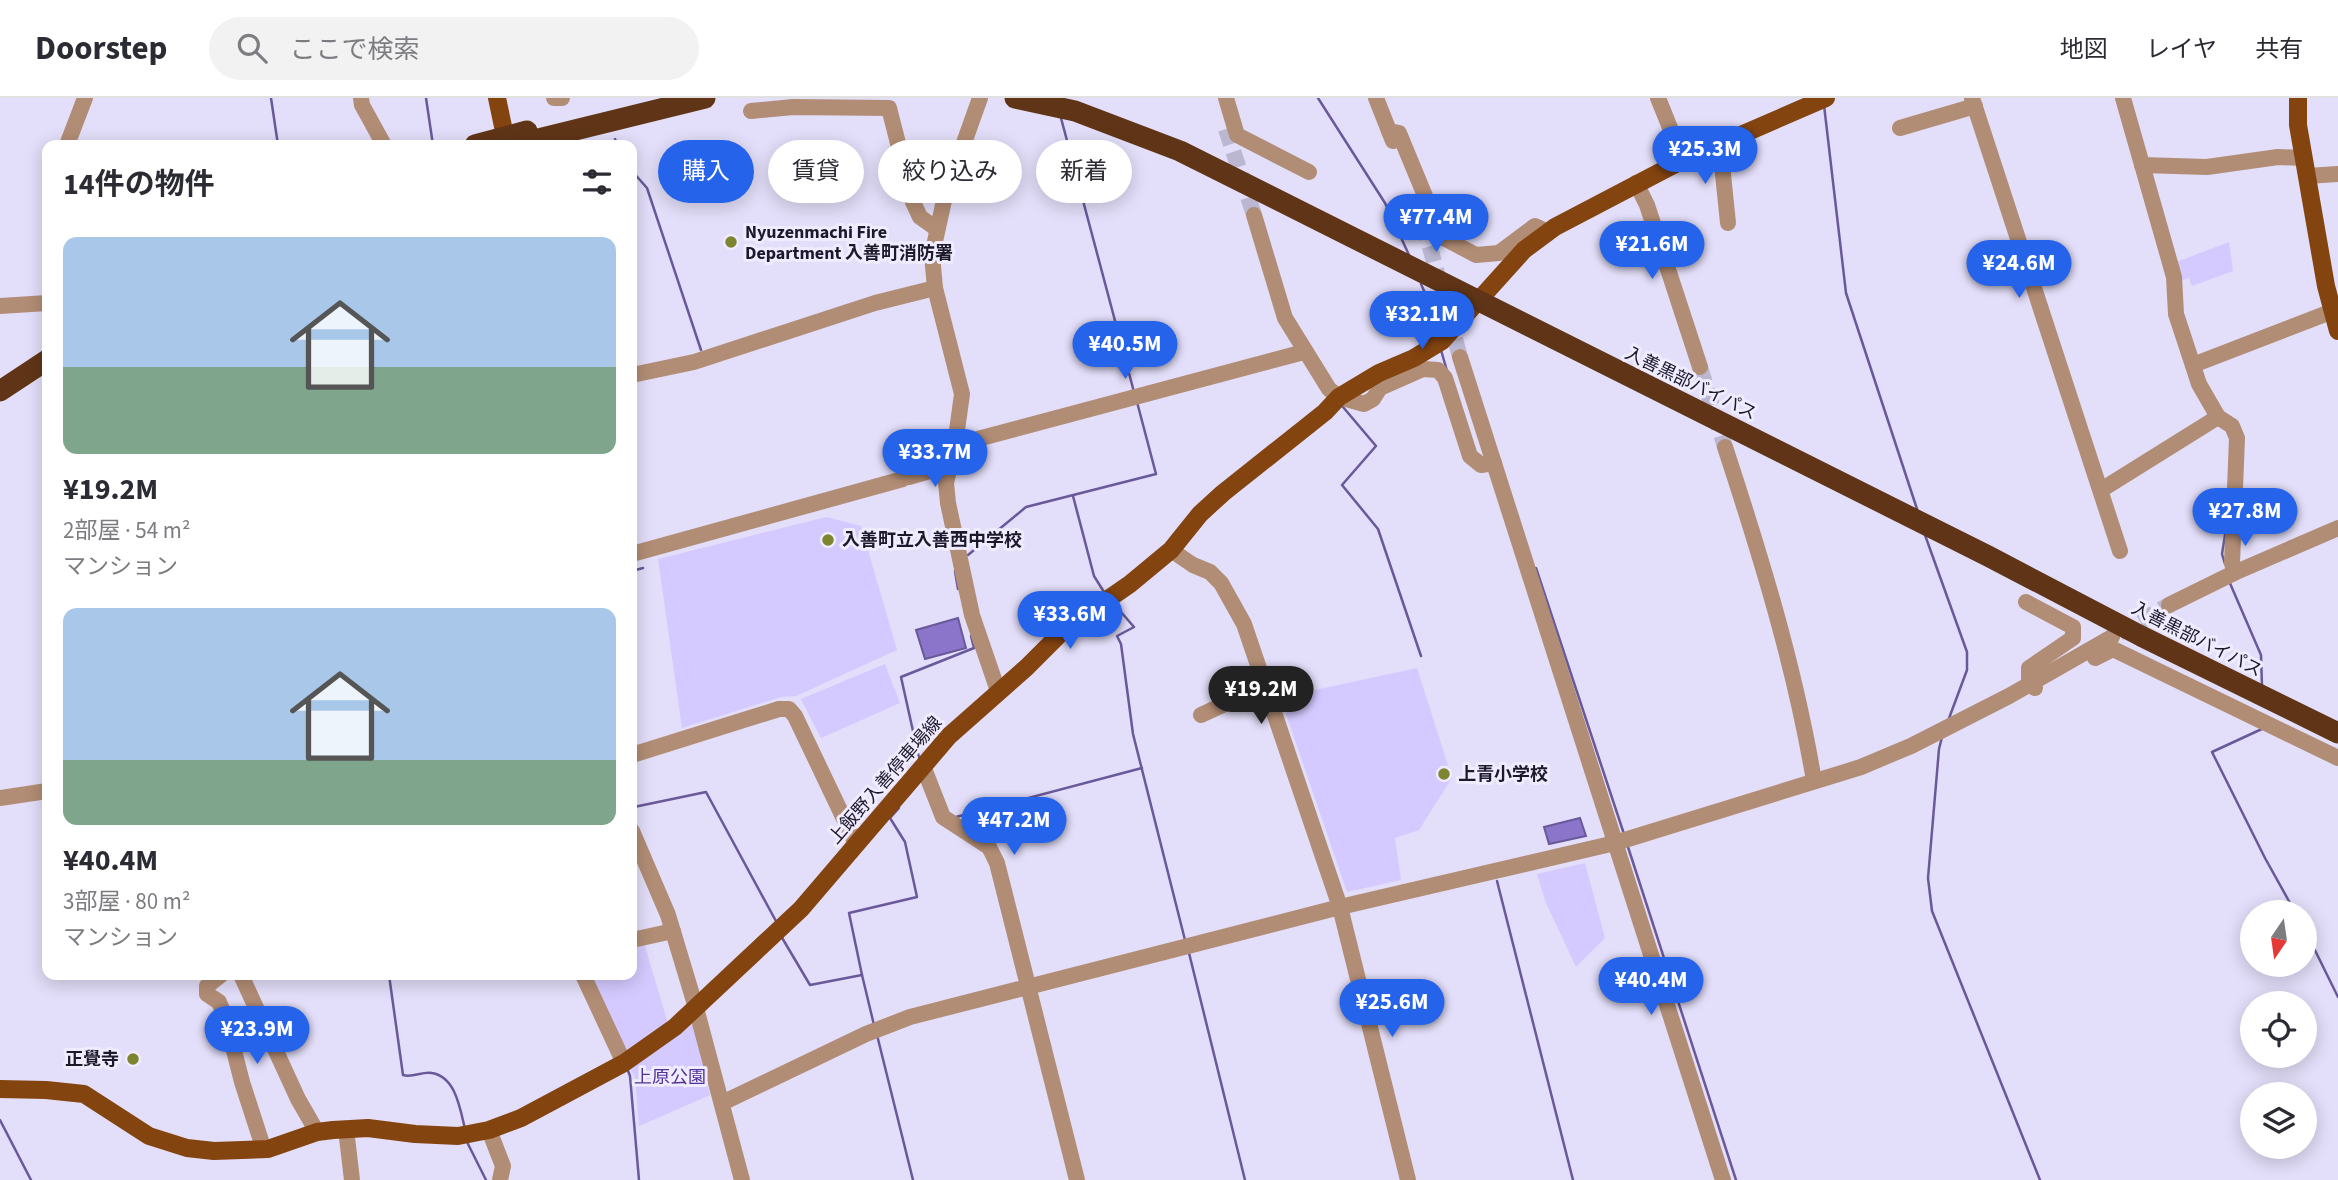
<!DOCTYPE html>
<html lang="ja">
<head>
<meta charset="utf-8">
<style>
  :root { --surface:#fff; --page:#f2f2f3; --text:#2b2b33; --muted:#7c7c81; --line:#e1e1e2; --accent:#2563eb }
  body { margin:0; font-family:"Source Sans 3","Noto Sans JP",sans-serif; background:var(--page); color:var(--text); height:100vh; display:flex; flex-direction:column; font-size:26px; white-space:nowrap }
  * { box-sizing:border-box; margin:0 }
  p { font-size:23px; color:var(--muted) }
  .icon { flex:none; width:38px; height:38px; fill:none; stroke:currentColor; stroke-width:2; stroke-linecap:round; stroke-linejoin:round }
  .map { position:relative; flex:1; overflow:hidden }
  .sheet { position:absolute; left:42px; top:42px; width:595px; height:840px; display:flex; flex-direction:column; background:var(--surface); border-radius:14px; box-shadow:0 4px 18px #0003 }
  .sheet>* { flex:none }
  .guide { position:absolute; left:658px; top:42px; width:665px; height:63px; display:flex; gap:14px }
  .needle { width:46px; rotate:193deg }
  .buttons { position:absolute; left:2240px; top:802px; display:grid; gap:14px }
  .buttons a { display:grid; place-items:center; width:77px; height:77px; border-radius:50%; background:var(--surface); box-shadow:0 4px 18px #0003; font-size:35px }
  .price { position:absolute; translate:-50% -60px; padding:0 16px; border-radius:24px; background:var(--accent); color:#fff; font-size:23px; line-height:46px; filter:drop-shadow(0 2px 4px #0008) }
  .price::after { content:''; position:absolute; left:50%; top:42px; width:21px; height:16px; margin-left:-10px; background:inherit; clip-path:polygon(0 0,100% 0,50% 100%) }
  .price.selected { background:#222; color:#fff }
  ul { padding:0; list-style:none }
  li { display:grid; align-content:center; gap:14px; height:371px; padding:0 21px }
  li span { display:grid; place-items:center; height:217px; border-radius:14px; color:#555 }
  li>.icon { margin-inline-start:auto }
  span .icon { width:126px; height:126px; fill:#fffc; stroke-width:1 }
  li b { font-size:30px }
  h2 { display:flex; justify-content:space-between; align-items:center; height:84px; padding:0 21px; font-size:30px }
  .chip { padding:0 24px; border-radius:32px; background:var(--surface); box-shadow:0 4px 18px #0003; font-size:24px; line-height:63px }
  .chip.selected { background:var(--accent); color:#fff }
  header { display:flex; align-items:center; gap:42px; box-sizing:border-box; height:98px; padding:0 35px; background:var(--surface); border-bottom:2px solid var(--line) }
  header strong { font-size:33px }
  nav { display:flex; gap:38px; margin-inline-start:auto; font-size:24px }
  .search { width:490px; height:63px; background:var(--page); display:flex; align-items:center; gap:18px; box-sizing:border-box; padding:0 24px; border-radius:38px; color:var(--muted); font-size:26px }
  .map>svg:first-child { display:block }
</style>
</head>
<body>
<header>
<strong>Doorstep</strong>
<div class="search"><svg class="icon" aria-label="search" viewBox="0 0 24 24"><circle cx="10" cy="10" r="6"/><path d="M15 15l6 6"/></svg>ここで検索</div>
<nav><a>地図</a><a>レイヤ</a><a>共有</a></nav>
</header>
<div class="map">
<svg width="2338" height="1082" viewBox="0 0 2338 1082">
  <rect width="100%" height="100%" fill="#e3def9"/>
  <g fill="#d5caff">
    <path d="M2229 144 2233 173 2192 188 2189 180 2178 184 2174 165Z"/>
    <path d="M826 419 861 428 897 552 796 598 781 599 682 630 658 461Z"/>
    <path d="M885 566 900 605 821 640 801 601Z"/>
    <path d="M1417 570 1452 680 1419 732 1395 740 1401 782 1347 794 1285 613 1292 597Z"/>
    <path d="M1585 765 1605 840 1576 869 1546 805 1537 776Z"/>
    <path d="M644 845 669 929 626 959 590 877H632V848Z"/>
    <path d="M687 924 694 927 710 997 639 1028 635 980 629 968Z"/>
  </g>
  <g fill="#8a75ca" stroke="#69599a" stroke-width="2">
    <path d="M958 520 966 550 925 561 916 532Z"/>
    <path d="M1580 720 1586 738 1549 746 1544 729Z"/>
  </g>
  <g fill="none" stroke-linecap="round" stroke-linejoin="round">
    <g stroke="#69599a" stroke-width="2.5">
      <path d="M271 0 278 47"/>
      <path d="M426 0 433 47"/>
      <path d="M1318 0 1385 105 1409 157"/>
      <path d="M1824 7 1846 195 1917 411"/>
      <path d="M1061 20 1134 294"/>
      <path d="M615 41 618 47"/>
      <path d="M632 73 647 90 701 252"/>
      <path d="M1421 186 1429 204 1438 239"/>
      <path d="M1441 252 1447 273"/>
      <path d="M1343 309 1376 348 1342 387 1378 431 1421 558"/>
      <path d="M1073 398 1094 478 1104 494"/>
      <path d="M1925 437 1967 554V572L1948 623"/>
      <path d="M968 457 1026 409 1156 376 1137 304"/>
      <path d="M2225 466 2222 456 2226 431"/>
      <path d="M1536 470 1624 736"/>
      <path d="M632 473 643 470"/>
      <path d="M955 473 958 491"/>
      <path d="M2229 483 2261 557 2262 588"/>
      <path d="M1115 507 1134 529 1117 538 1121 546 1133 636 1185 842"/>
      <path d="M2264 630 2212 654 2265 760 2295 814"/>
      <path d="M1942 639 1939 651 1928 780 1932 813 2040 1082"/>
      <path d="M919 660 901 579 974 550 971 538"/>
      <path d="M632 701 634 709 706 694 777 825"/>
      <path d="M956 719 1142 670"/>
      <path d="M1628 749 1736 1082"/>
      <path d="M1497 783 1573 1082"/>
      <path d="M2305 832 2338 899"/>
      <path d="M781 838 810 887 862 877 874 927"/>
      <path d="M1189 855 1245 1082"/>
      <path d="M389 877 403 977C413 980 422 973 432 975 456 979 460 1011 465 1031"/>
      <path d="M862 877 849 815 917 799 905 744 890 720 899 710"/>
      <path d="M877 937 913 1082"/>
      <path d="M627 970 630 978 639 1082"/>
      <path d="M0 1022 31 1082"/>
      <path d="M467 1044 486 1082"/>
    </g>
    <g stroke="#bbb7d0" stroke-width="16" stroke-dasharray="16 8" stroke-linecap="butt">
      <path d="M1226 31 1254 117"/>
      <path d="M1417 102 1460 259"/>
      <path d="M1700 269 1725 349"/>
      <path d="M2119 535 2169 507"/>
    </g>
    <g stroke="#b28d75" stroke-width="16">
      <path d="M361 0 362 7 384 47"/>
      <path d="M554 0H562"/>
      <path d="M980 0 945 98 932 157 935 190 962 296 955 347 946 385 948 405 972 517 998 593"/>
      <path d="M1226 0 1237 37 1309 74"/>
      <path d="M1376 0 1393 43"/>
      <path d="M1658 0 1683 62"/>
      <path d="M1972 0 2120 453"/>
      <path d="M751 13 793 9 889 10 913 104 920 119 937 131"/>
      <path d="M1900 30 1975 8"/>
      <path d="M1389 33 1399 35 1442 139 1476 157 1499 155 1535 128 1548 134"/>
      <path d="M67 47 85 0"/>
      <path d="M1720 47 1728 125"/>
      <path d="M2142 67 2207 69 2278 59 2304 60"/>
      <path d="M2307 78 2338 76"/>
      <path d="M1636 85 1647 107 1700 269"/>
      <path d="M1254 117 1285 220 1329 291 1339 299 1364 306 1373 301 1380 290 1423 271 1438 272 1445 280 1470 358 1481 367 1494 365"/>
      <path d="M0 208 47 205"/>
      <path d="M1460 259 1723 1082"/>
      <path d="M2193 267 2333 213"/>
      <path d="M632 277 694 264 875 205 935 190"/>
      <path d="M2218 319 2232 328 2237 340 2232 465 2234 475"/>
      <path d="M955 347 1304 254"/>
      <path d="M1725 349C1761 459 1795 569 1814 683"/>
      <path d="M909 379 950 367"/>
      <path d="M2101 392 2218 319 2199 286 2176 216 2174 179 2123 0"/>
      <path d="M1171 452 1193 467 1210 474 1221 485 1244 526 1340 809 1408 1082"/>
      <path d="M632 456 903 381"/>
      <path d="M2026 504 2073 529V540L2029 570V586L2035 590"/>
      <path d="M2169 507 2234 475 2338 430"/>
      <path d="M2095 560 2113 551 2338 660"/>
      <path d="M1201 617 1229 604 1268 592"/>
      <path d="M632 657 779 611H789L795 618 856 746"/>
      <path d="M923 668 943 719 989 749 997 765 1077 1082"/>
      <path d="M0 700 47 693"/>
      <path d="M632 733 668 817 696 910 742 1082"/>
      <path d="M632 842 673 833"/>
      <path d="M221 877 207 888V896L219 904 226 921 242 984 264 1052"/>
      <path d="M241 877 298 1001 317 1034"/>
      <path d="M583 877 624 965"/>
      <path d="M722 1005 866 936 910 919 1340 809 1615 745 1861 669 1911 648 2009 598 2112 539"/>
      <path d="M346 1031 352 1082"/>
      <path d="M489 1032 503 1068 500 1082"/>
    </g>
    <g stroke="#844410" stroke-width="18">
      <path d="M497 0 505 38"/>
      <path d="M2298 0V27L2326 188 2338 233"/>
      <path d="M0 991 46 992 84 996 149 1038 187 1050 214 1053 268 1051 317 1034 333 1032 368 1030 415 1036 458 1038 489 1032 521 1020 624 965 675 929 801 811 949 638 1027 569 1065 531 1130 486 1171 452 1200 416 1223 395 1325 314 1339 299 1379 275 1414 260 1442 243 1524 152 1555 129 1683 62 1826 0"/>
    </g>
    <g stroke="#603517" stroke-width="21">
      <path d="M1015 0 1075 13 1180 53 1988 458 2141 538 2338 635"/>
      <path d="M475 47 527 33"/>
      <path d="M514 47 705 0"/>
      <path d="M0 293 47 262"/>
    </g>
  </g>
  <g fill="#7e8531" stroke="#f0ecff" stroke-width="2.5">
    <circle cx="731" cy="144" r="7"/>
    <circle cx="828" cy="442" r="7"/>
    <circle cx="1444" cy="676" r="7"/>
    <circle cx="133" cy="961" r="7"/>
  </g>
  <g text-anchor="middle" stroke-width="6" stroke-linejoin="round" paint-order="stroke">
    <g font-size="18" font-weight="bold" fill="#1d192a" stroke="#f0ecff" text-anchor="start">
      <text x="745" y="140">Nyuzenmachi Fire<tspan x="745" dy="21">Department 入善町消防署</tspan></text>
      <text x="842" y="448">入善町立入善西中学校</text>
      <text x="1458" y="682">上青小学校</text>
      <text x="119" y="967" text-anchor="end">正覺寺</text>
    </g>
    <g font-size="18" fill="#1d192a" stroke="#f0ecff">
      <text transform="translate(1691 285) rotate(26)" y="6">入善黒部バイパス</text>
      <text transform="translate(2197 541) rotate(27)" y="6">入善黒部バイパス</text>
      <text transform="translate(885 682) rotate(-49)" y="6">上飯野入善停車場線</text>
    </g>
    <g font-size="18" fill="#533296" stroke="#f0ecff">
      <text x="670" y="985">上原公園</text>
    </g>
  </g>
</svg>
<div class="buttons">
<a><svg class="needle" viewBox="-14 -14 28 28"><path d="M0-13l5 13h-10z" fill="#e53935"/><path d="M0 13l5-13h-10z" fill="#7c7c81"/></svg></a>
<a><svg class="icon" aria-label="locate" viewBox="0 0 24 24"><circle cx="12" cy="12" r="6"/><path d="M12 2v4M12 18v4M2 12h4M18 12h4"/></svg></a>
<a><svg class="icon" aria-label="layers" viewBox="0 0 24 24"><path d="M12 4l9 5-9 5-9-5zM3 14l9 5 9-5"/></svg></a>
</div>
<b class="price" style="left:1705px;top:88px">¥25.3M</b>
<b class="price" style="left:1436px;top:156px">¥77.4M</b>
<b class="price" style="left:1652px;top:183px">¥21.6M</b>
<b class="price" style="left:2019px;top:202px">¥24.6M</b>
<b class="price" style="left:1422px;top:253px">¥32.1M</b>
<b class="price" style="left:1125px;top:283px">¥40.5M</b>
<b class="price" style="left:935px;top:391px">¥33.7M</b>
<b class="price" style="left:2245px;top:450px">¥27.8M</b>
<b class="price" style="left:1070px;top:553px">¥33.6M</b>
<b class="price selected" style="left:1261px;top:628px">¥19.2M</b>
<b class="price" style="left:1014px;top:759px">¥47.2M</b>
<b class="price" style="left:1651px;top:919px">¥40.4M</b>
<b class="price" style="left:1392px;top:941px">¥25.6M</b>
<b class="price" style="left:257px;top:968px">¥23.9M</b>
<div class="guide">
<a class="chip selected">購入</a>
<a class="chip">賃貸</a>
<a class="chip">絞り込み</a>
<a class="chip">新着</a>
</div>
<section class="sheet">
<h2>14件の物件<svg class="icon" aria-label="filters" viewBox="0 0 24 24"><path d="M4 7h16M4 17h16"/><circle cx="9" cy="7" r="2"/><circle cx="15" cy="17" r="2"/></svg></h2>
<ul>
<li><span style="background:linear-gradient(#a9c7e8 60%,#7fa58c 0)"><svg class="icon" aria-label="home" viewBox="0 0 24 24"><path d="M3 11l9-7 9 7M6 9v11h12V9"/></svg></span><div><b>¥19.2M</b><p>2部屋 · 54 m²</p><p>マンション</p></div></li>
<li><span style="background:linear-gradient(#a9c7e8 70%,#7fa58c 0)"><svg class="icon" aria-label="home" viewBox="0 0 24 24"><path d="M3 11l9-7 9 7M6 9v11h12V9"/></svg></span><div><b>¥40.4M</b><p>3部屋 · 80 m²</p><p>マンション</p></div></li>
</ul>
</section>
</div>
</body>
</html>
